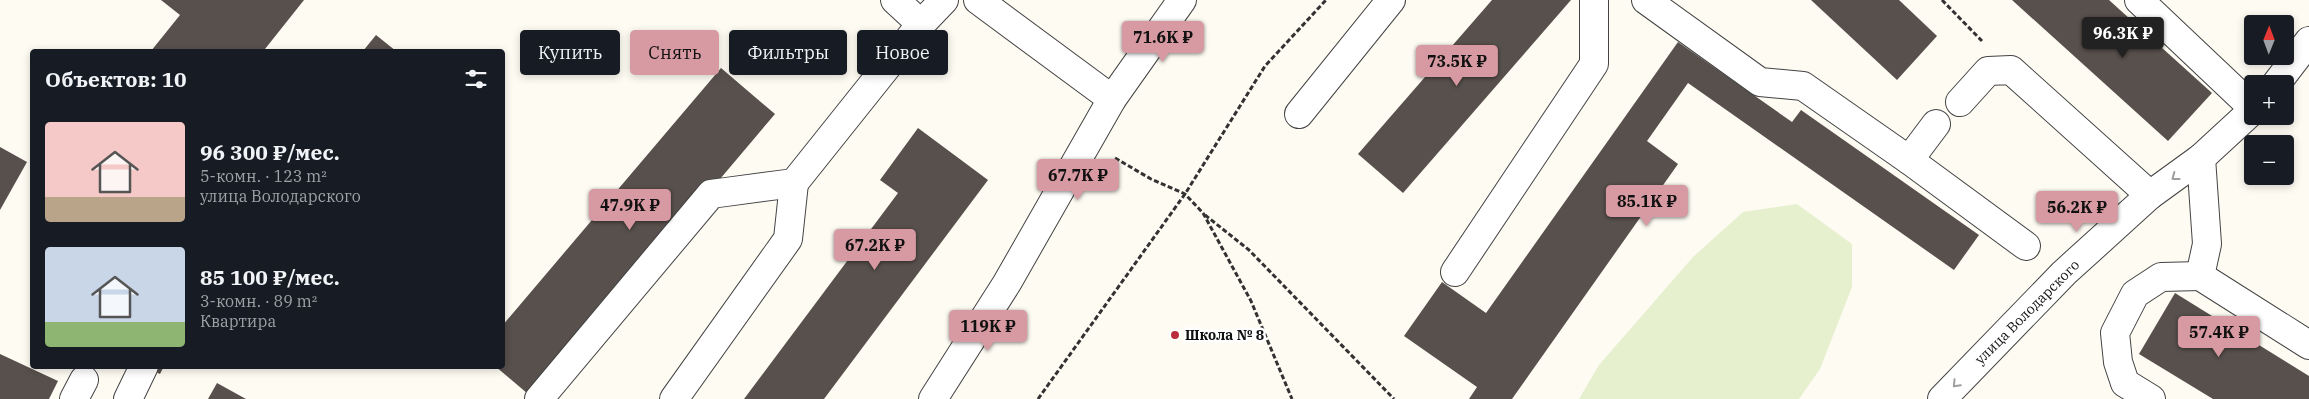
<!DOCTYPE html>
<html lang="ru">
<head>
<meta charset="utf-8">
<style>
  :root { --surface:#171b24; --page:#20242c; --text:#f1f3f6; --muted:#9ea1a6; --accent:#d89aa2 }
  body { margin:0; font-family:"IBM Plex Serif",serif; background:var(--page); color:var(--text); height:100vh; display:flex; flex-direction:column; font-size:19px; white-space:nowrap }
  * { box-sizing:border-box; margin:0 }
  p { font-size:16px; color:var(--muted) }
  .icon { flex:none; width:28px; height:28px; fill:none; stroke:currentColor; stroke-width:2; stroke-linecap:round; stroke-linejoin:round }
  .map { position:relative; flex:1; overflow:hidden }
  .side { position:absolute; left:30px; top:49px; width:475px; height:320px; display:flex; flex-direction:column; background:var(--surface); border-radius:5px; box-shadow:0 2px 8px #0003 }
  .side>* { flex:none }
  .banner { position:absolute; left:520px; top:30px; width:475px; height:45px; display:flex; gap:10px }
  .needle { width:32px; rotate:1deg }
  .fabs { position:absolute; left:2244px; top:15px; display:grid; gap:10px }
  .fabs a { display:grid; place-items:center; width:50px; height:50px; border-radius:5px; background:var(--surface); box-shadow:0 2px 8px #0003; font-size:25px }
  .price { position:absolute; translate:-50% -42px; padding:0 11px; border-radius:5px; background:var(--accent); color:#111; font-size:16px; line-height:32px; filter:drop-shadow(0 1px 2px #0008) }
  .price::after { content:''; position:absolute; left:50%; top:30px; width:15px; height:11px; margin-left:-8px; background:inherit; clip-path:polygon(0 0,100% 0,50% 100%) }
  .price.current { background:#222; color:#fff }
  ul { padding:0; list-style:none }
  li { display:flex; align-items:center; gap:15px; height:125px; padding:0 15px }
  li span { display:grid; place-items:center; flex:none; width:140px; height:100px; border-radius:5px; color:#555 }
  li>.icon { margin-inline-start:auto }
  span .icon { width:60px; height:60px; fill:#fffc; stroke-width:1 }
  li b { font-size:21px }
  h2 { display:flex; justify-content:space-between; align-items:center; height:60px; padding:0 15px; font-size:21px }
  .tag { padding:0 18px; border-radius:5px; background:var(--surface); box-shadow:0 2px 8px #0003; font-size:18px; line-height:45px }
  .tag.current { background:var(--accent); color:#111 }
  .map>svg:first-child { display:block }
</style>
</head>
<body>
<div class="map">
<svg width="2309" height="399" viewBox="0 0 2309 399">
  <rect width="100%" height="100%" fill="#fefbf3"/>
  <path fill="#e6f0ce" d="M1797 204 1852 244V287L1820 369 1799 399H1579L1599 365 1693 257 1743 212Z"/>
  <g fill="#58504c">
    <path d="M161 0H304L265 49 268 51H151L180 15Z"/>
    <path d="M1492 0H1571L1403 193 1358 154Z"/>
    <path d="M1811 0H1899L1937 36 1897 80Z"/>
    <path d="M2012 0H2109L2212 93 2168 141Z"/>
    <path d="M376 35 396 51H363Z"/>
    <path d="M1678 42 1792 122 1801 110 1979 235 1954 270 1688 83 1647 141 1678 164 1512 399H1469L1477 387 1404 336 1442 282 1486 313Z"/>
    <path d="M721 68 775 114 534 399 495 366H502V326Z"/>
    <path d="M918 128 988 180 824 399H744L898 193 880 180Z"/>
    <path d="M0 147 27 162 0 210Z"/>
    <path d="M2175 293 2309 376V399H2213L2139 354Z"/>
    <path d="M0 354 58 381 49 399H0Z"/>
    <path d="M143 366H164L160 374Z"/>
    <path d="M217 383 246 399H208Z"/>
  </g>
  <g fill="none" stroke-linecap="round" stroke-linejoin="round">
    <defs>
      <g id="minor">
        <path d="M895 0 921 24 944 0"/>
        <path d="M978 0 1112 99"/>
        <path d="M1646 0 1760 82 1803 86 1909 160 2026 246"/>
        <path d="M2139 0 2252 107"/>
        <path d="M2276 84 2309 41"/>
        <path d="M1960 102 1988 71 2011 70 2150 195"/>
        <path d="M1299 114 1391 0"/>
        <path d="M2201 158 2207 244 2200 276 2309 345"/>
        <path d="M1909 160 1936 124"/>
        <path d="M1455 272 1594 64V0"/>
        <path d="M74 399 84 380"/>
        <path d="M128 399 144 366"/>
        <path d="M539 399 711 194 794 183 921 24"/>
        <path d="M674 399 788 239 794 183"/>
        <path d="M933 399 1007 283 1112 99 1182 0"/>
        <path d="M1942 399 2064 273 2150 195 2201 158 2252 111"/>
        <path d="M2151 399 2125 383 2118 362 2115 333 2135 294 2161 277 2200 276"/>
      </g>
    </defs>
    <use href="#minor" stroke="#434343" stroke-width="30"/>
    <g stroke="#323232" stroke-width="3" stroke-dasharray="5 2.5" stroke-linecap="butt">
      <path d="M1942 0 1982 41"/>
      <path d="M1115 158 1151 179 1185 194 1203 213 1251 301 1292 399"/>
      <path d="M1205 215 1249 250 1394 399"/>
      <path d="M1038 399 1185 194 1265 66 1326 0"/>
    </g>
    <use href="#minor" stroke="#fff" stroke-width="28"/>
  </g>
  <defs><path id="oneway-chevron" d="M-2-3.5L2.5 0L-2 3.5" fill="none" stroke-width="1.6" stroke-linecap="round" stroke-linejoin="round" transform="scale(1.25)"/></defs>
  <g stroke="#9f9f9f">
    <use href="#oneway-chevron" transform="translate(2175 177) rotate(143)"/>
    <use href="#oneway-chevron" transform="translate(1956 384) rotate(134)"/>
  </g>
  <circle fill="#ba2d3c" stroke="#fff" stroke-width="2" cx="1175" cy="335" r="5"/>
  <g text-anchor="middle" stroke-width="5" stroke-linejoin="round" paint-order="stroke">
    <g font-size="14" fill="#101010" stroke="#fff">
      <text transform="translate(2027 312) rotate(-45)" y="5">улица Володарского</text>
    </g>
    <g font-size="14" font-weight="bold" fill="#101010" stroke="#fff" text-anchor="start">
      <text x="1185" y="340">Школа № 8</text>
    </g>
  </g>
</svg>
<div class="fabs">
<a><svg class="needle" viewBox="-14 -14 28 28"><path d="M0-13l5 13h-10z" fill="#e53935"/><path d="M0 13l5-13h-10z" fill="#9ea1a6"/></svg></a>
<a>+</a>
<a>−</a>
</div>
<b class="price current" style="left:2123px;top:59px">96.3K ₽</b>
<b class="price" style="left:1163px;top:63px">71.6K ₽</b>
<b class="price" style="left:1457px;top:87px">73.5K ₽</b>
<b class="price" style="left:1078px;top:201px">67.7K ₽</b>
<b class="price" style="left:1647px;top:227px">85.1K ₽</b>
<b class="price" style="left:630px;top:231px">47.9K ₽</b>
<b class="price" style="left:2077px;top:233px">56.2K ₽</b>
<b class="price" style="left:875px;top:271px">67.2K ₽</b>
<b class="price" style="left:988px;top:352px">119K ₽</b>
<b class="price" style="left:2219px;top:358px">57.4K ₽</b>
<div class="banner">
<a class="tag">Купить</a>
<a class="tag current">Снять</a>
<a class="tag">Фильтры</a>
<a class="tag">Новое</a>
</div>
<section class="side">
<h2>Объектов: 10<svg class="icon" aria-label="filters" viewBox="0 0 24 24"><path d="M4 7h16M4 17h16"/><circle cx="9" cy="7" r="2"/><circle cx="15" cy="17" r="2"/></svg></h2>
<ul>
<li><span style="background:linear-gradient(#f6c9c9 75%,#b9a48a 0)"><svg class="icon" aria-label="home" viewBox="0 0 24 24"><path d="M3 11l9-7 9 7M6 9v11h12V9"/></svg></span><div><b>96 300 ₽/мес.</b><p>5-комн. · 123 m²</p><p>улица Володарского</p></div></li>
<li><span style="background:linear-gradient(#c9d6e8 75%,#8fb573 0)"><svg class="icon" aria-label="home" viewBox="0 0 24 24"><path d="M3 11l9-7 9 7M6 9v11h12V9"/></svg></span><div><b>85 100 ₽/мес.</b><p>3-комн. · 89 m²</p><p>Квартира</p></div></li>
</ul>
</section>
</div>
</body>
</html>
